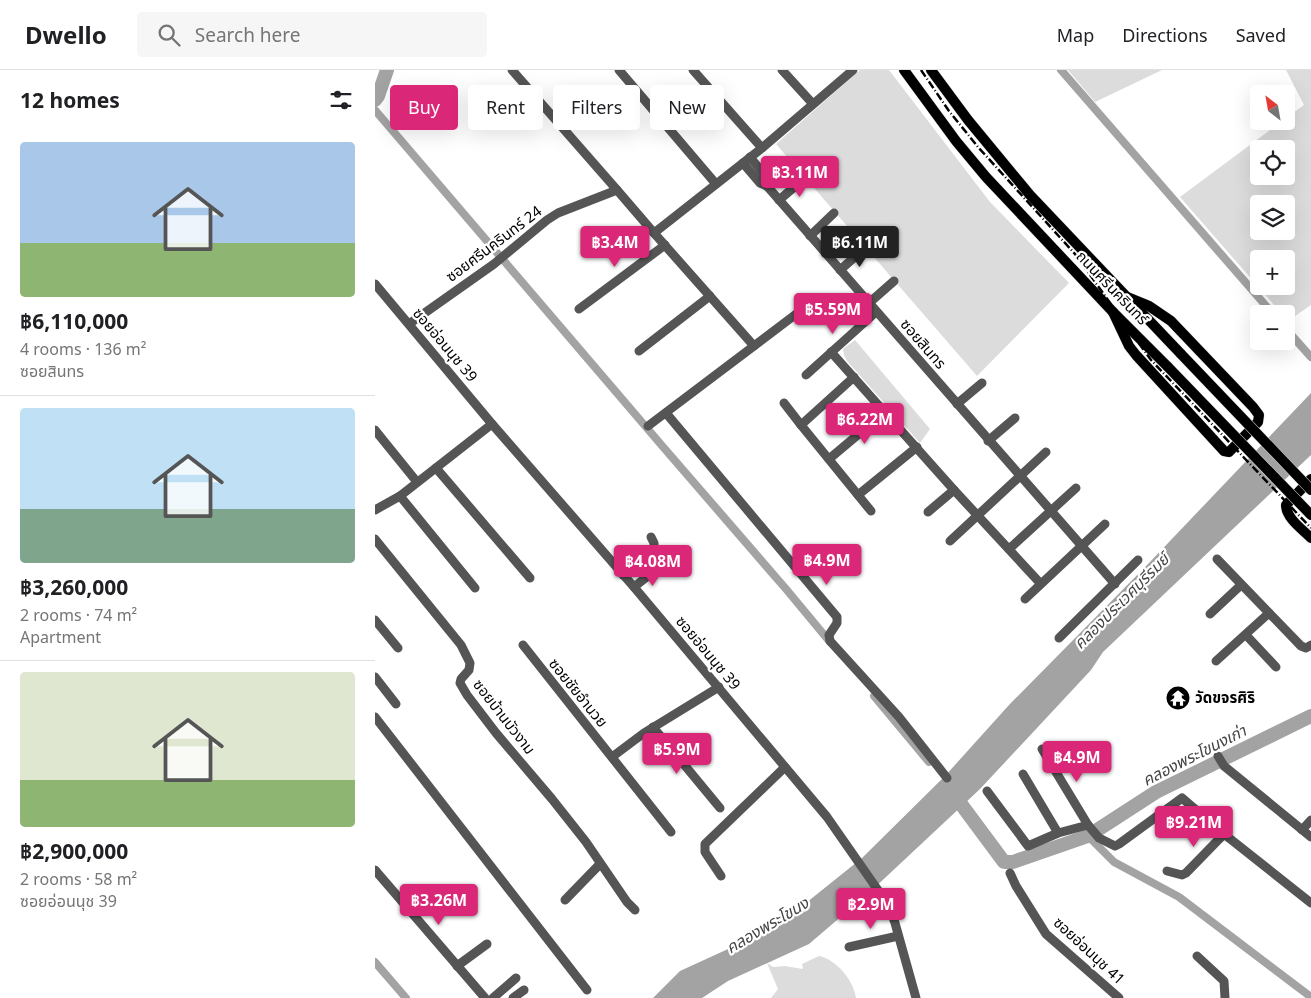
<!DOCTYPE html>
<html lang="en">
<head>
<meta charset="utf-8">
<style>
  :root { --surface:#fff; --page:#f6f6f6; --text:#202124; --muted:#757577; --line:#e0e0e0; --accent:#db2777 }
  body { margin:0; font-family:"Noto Sans","Noto Sans Thai",sans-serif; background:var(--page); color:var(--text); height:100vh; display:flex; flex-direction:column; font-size:19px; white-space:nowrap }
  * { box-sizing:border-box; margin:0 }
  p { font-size:16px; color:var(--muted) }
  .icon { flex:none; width:28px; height:28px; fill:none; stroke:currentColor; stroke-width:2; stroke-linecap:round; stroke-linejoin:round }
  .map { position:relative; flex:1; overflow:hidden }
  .sheet { display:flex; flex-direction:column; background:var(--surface); width:375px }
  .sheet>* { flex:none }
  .hud { position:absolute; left:15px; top:15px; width:475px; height:45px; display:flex; gap:10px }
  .needle { width:32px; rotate:329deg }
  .fabs { position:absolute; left:875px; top:15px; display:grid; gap:10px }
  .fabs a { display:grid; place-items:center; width:45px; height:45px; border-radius:5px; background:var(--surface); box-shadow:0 5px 20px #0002; font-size:25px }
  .price { position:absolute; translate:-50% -42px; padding:0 11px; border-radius:5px; background:var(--accent); color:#fff; font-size:16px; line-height:32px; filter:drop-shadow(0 1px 2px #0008) }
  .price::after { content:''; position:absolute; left:50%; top:30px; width:15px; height:11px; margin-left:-8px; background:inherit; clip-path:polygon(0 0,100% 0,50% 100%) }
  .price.on { background:#222; color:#fff }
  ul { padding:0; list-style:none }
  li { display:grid; align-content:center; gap:10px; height:265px; padding:0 20px }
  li+li { border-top:1px solid var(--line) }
  li span { display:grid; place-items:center; height:155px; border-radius:5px; color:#555 }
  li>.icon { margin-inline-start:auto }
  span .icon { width:90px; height:90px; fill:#fffc; stroke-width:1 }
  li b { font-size:21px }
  h2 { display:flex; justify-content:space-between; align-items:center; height:60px; padding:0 20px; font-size:21px }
  .chip { padding:0 18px; border-radius:5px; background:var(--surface); box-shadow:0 5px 20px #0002; font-size:18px; line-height:45px }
  .chip.on { background:var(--accent); color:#fff }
  header { display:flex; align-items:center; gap:30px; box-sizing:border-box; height:70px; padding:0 25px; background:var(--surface); border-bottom:1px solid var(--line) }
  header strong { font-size:24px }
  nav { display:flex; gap:28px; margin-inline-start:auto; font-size:18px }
  .search { width:350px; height:45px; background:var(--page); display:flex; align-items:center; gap:12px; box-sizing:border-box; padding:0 18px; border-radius:5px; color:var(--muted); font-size:19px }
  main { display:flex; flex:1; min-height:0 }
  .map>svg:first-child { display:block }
</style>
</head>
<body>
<header>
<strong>Dwello</strong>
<div class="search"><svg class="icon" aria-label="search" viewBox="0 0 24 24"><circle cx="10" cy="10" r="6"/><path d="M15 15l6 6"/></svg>Search here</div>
<nav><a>Map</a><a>Directions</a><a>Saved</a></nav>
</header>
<main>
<section class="sheet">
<h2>12 homes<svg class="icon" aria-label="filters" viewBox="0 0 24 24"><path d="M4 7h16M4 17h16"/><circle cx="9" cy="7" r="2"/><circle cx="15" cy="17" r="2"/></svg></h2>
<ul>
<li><span style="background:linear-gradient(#a9c7e8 65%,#8fb573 0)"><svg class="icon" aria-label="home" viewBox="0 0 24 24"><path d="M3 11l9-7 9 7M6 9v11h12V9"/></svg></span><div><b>฿6,110,000</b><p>4 rooms · 136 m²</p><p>ซอยสินทร</p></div></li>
<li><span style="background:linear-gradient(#bfe0f5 65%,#7fa58c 0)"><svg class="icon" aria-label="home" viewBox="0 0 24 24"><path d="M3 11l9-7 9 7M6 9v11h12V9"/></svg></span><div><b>฿3,260,000</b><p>2 rooms · 74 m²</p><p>Apartment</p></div></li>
<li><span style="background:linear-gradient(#dfe7d0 70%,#8fb573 0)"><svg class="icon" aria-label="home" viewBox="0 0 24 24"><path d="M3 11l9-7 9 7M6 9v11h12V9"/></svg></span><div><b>฿2,900,000</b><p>2 rooms · 58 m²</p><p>ซอยอ่อนนุช 39</p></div></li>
</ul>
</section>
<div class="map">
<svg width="936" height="928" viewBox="0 0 936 928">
  <rect width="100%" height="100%" fill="#fff"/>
  <g fill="#dcdcdc" fill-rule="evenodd">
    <path d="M485 0H514L615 132 694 213 602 306 401 74Z"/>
    <path d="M693 0H787L720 32Z"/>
    <path d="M911 0H936V235L913 251 911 248V244H907L805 127 907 51H911V48L929 35ZM884 79H911V106H884ZM884 134H911V161H884ZM884 189H911V216H884Z"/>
    <path d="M480 270 555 359 545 373 472 291 469 285 468 279Z"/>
    <path d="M444 886C461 889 479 911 481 928H396L403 919 392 893 398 897 410 896 428 899 427 894Z"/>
  </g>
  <path fill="#a3a3a3" d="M936 323V385L728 582 716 600 605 719 496 821 434 874 353 911 327 928H278L305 901 392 861 411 849 487 788 570 706 634 635 774 493Z"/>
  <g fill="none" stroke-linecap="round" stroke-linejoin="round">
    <g stroke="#a3a3a3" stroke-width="8">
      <path d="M686 0 898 244"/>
      <path d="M0 40 289 378 411 519 455 572"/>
      <path d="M911 259 936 287"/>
      <path d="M499 626 554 692"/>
      <path d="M713 766 739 792 804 827 936 927"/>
      <path d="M0 892 31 928"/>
    </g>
    <g stroke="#a3a3a3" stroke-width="14">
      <path d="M0 30 3 26 12 0"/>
      <path d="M576 730 580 726 629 792H638L713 766 781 722 936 646"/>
    </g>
    <defs>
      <g id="major">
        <path d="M529 0 581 71 611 107 738 242 793 297"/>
        <path d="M556 0 593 50 655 125 806 284"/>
        <path d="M738 242 754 276 761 285 849 381 854 382 883 352 884 345 878 337 796 251 774 236 752 227"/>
        <path d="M936 409 911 435C911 448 927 459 936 468"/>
      </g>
    </defs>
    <use href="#major" stroke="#dbdbdb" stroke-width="11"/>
    <g stroke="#555" stroke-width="9">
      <path d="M137 0 242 120"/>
      <path d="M244 0 341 114"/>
      <path d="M318 0 387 78"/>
      <path d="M407 0 438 34"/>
      <path d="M375 87 391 107 392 116"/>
      <path d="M368 93 385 113 392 116 740 514"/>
      <path d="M404 130 430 108"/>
      <path d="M279 163 379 276"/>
      <path d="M435 166 459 143"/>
      <path d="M465 200 490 178"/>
      <path d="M0 214 117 354 259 517 452 747 514 836 520 853 541 928"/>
      <path d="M494 233 519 211"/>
      <path d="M204 239 290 175"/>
      <path d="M34 254 119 194 172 150 183 143 242 120 279 163 387 78 478 0"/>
      <path d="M264 281 335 226"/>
      <path d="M456 282 579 420 665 513"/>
      <path d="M431 305 501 242"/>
      <path d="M409 333 426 355 479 307"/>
      <path d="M582 334 607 313"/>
      <path d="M291 343 462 547V553L454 565 455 571 524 647 572 708"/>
      <path d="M426 355 496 441"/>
      <path d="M273 356 437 232C449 227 456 232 466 239"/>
      <path d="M0 360 42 412"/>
      <path d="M613 371 640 348"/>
      <path d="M454 389 510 342"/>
      <path d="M61 398 155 508"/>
      <path d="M483 425 542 377"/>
      <path d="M25 426 100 518"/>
      <path d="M0 440 25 426 117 354"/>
      <path d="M553 442 579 420"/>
      <path d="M0 469 86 575 95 593 94 600 86 609 85 613 92 625 121 663 177 729 211 772 252 832 260 840"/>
      <path d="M575 471 671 382"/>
      <path d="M634 479 701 418"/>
      <path d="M842 489 926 576 931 578 936 575"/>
      <path d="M248 505 279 481V473L276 467"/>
      <path d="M259 517 283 498"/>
      <path d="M650 529 730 454"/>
      <path d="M835 544 866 515"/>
      <path d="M0 550 23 578"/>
      <path d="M871 565 901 597"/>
      <path d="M684 568 763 490"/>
      <path d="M148 575 296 762"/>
      <path d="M841 591 894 543"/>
      <path d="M0 607 21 634"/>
      <path d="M0 647 212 920"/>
      <path d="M278 657 345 738"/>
      <path d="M667 679 713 755 724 768 740 776 744 774 807 728 849 764 936 833"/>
      <path d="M843 686 849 696 936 767"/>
      <path d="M237 687 269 663 344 617"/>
      <path d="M648 704 683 763"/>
      <path d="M612 721 653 776 683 763 713 755"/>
      <path d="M927 760 936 750"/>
      <path d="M0 800 110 928"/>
      <path d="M792 801 807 805 811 803 849 764"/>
      <path d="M635 803 641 816 671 864 744 928"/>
      <path d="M346 806 330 782V774L410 697"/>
      <path d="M190 830 225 794"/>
      <path d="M474 877 523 866"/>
      <path d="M822 886 849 911 850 928"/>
      <path d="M82 896 112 874"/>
      <path d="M118 928 141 908"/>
      <path d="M138 928 149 920"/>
    </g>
    <use href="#major" stroke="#000" stroke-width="10"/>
    <path stroke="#000" stroke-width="2.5" stroke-dasharray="8 2.5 1 2.5" stroke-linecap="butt" d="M546 0 574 41 603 77 700 184 776 290 936 458"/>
    <defs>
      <g id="major-bridge">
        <path d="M806 284 936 420"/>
        <path d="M793 297 936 445"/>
      </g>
    </defs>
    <use href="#major-bridge" stroke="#dbdbdb" stroke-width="11" stroke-linecap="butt"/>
    <use href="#major-bridge" stroke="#000" stroke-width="10"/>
  </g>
  <defs>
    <symbol id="temple-disc" viewBox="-11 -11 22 22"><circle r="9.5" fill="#000" stroke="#fff"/><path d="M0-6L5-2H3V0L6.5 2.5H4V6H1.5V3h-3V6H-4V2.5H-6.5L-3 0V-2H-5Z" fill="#fff"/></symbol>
  </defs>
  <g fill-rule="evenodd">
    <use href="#temple-disc" x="789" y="614" width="28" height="28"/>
  </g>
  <g text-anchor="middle" stroke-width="4.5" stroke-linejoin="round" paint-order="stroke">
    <g font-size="15" fill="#000" stroke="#fff">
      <text transform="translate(119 174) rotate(-37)" y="5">ซอยศรีนครินทร์ 24</text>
      <text transform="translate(737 218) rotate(46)" y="5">ถนนศรีนครินทร์</text>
      <text transform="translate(548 274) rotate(49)" y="5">ซอยสินทร</text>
      <text transform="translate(70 275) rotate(50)" y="5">ซอยอ่อนนุช 39</text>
      <text transform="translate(333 583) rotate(50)" y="5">ซอยอ่อนนุช 39</text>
      <text transform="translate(203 623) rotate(51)" y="5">ซอยชัยอำนวย</text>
      <text transform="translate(129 647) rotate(52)" y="5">ซอยบ้านบัวงาม</text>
      <text transform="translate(714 881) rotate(43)" y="5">ซอยอ่อนนุช 41</text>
    </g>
    <g font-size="15" font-weight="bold" fill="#000" stroke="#fff" text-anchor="start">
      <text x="820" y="633">วัดขจรศิริ</text>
    </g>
    <g font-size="16" font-style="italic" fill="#444" stroke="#fff">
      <text transform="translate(746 531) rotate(-45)" y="6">คลองประเวศบุรีรมย์</text>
      <text transform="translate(819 685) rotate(-27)" y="6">คลองพระโขนงเก่า</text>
      <text transform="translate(392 855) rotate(-31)" y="6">คลองพระโขนง</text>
    </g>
  </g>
</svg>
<div class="fabs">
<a><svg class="needle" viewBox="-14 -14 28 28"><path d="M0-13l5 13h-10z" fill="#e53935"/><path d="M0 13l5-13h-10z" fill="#757577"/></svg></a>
<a><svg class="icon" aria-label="locate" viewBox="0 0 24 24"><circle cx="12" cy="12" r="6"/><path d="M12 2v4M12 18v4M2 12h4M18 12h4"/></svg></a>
<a><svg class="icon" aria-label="layers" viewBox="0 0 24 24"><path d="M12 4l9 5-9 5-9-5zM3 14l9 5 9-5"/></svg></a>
<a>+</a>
<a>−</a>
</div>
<b class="price" style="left:425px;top:128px">฿3.11M</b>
<b class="price" style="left:240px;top:198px">฿3.4M</b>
<b class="price on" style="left:485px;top:198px">฿6.11M</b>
<b class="price" style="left:458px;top:265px">฿5.59M</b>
<b class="price" style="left:490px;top:375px">฿6.22M</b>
<b class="price" style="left:452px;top:516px">฿4.9M</b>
<b class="price" style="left:278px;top:517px">฿4.08M</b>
<b class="price" style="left:302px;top:705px">฿5.9M</b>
<b class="price" style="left:702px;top:713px">฿4.9M</b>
<b class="price" style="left:819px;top:778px">฿9.21M</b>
<b class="price" style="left:64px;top:856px">฿3.26M</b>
<b class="price" style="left:496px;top:860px">฿2.9M</b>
<div class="hud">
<a class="chip on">Buy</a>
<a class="chip">Rent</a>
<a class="chip">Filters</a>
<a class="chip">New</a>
</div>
</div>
</main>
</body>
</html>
